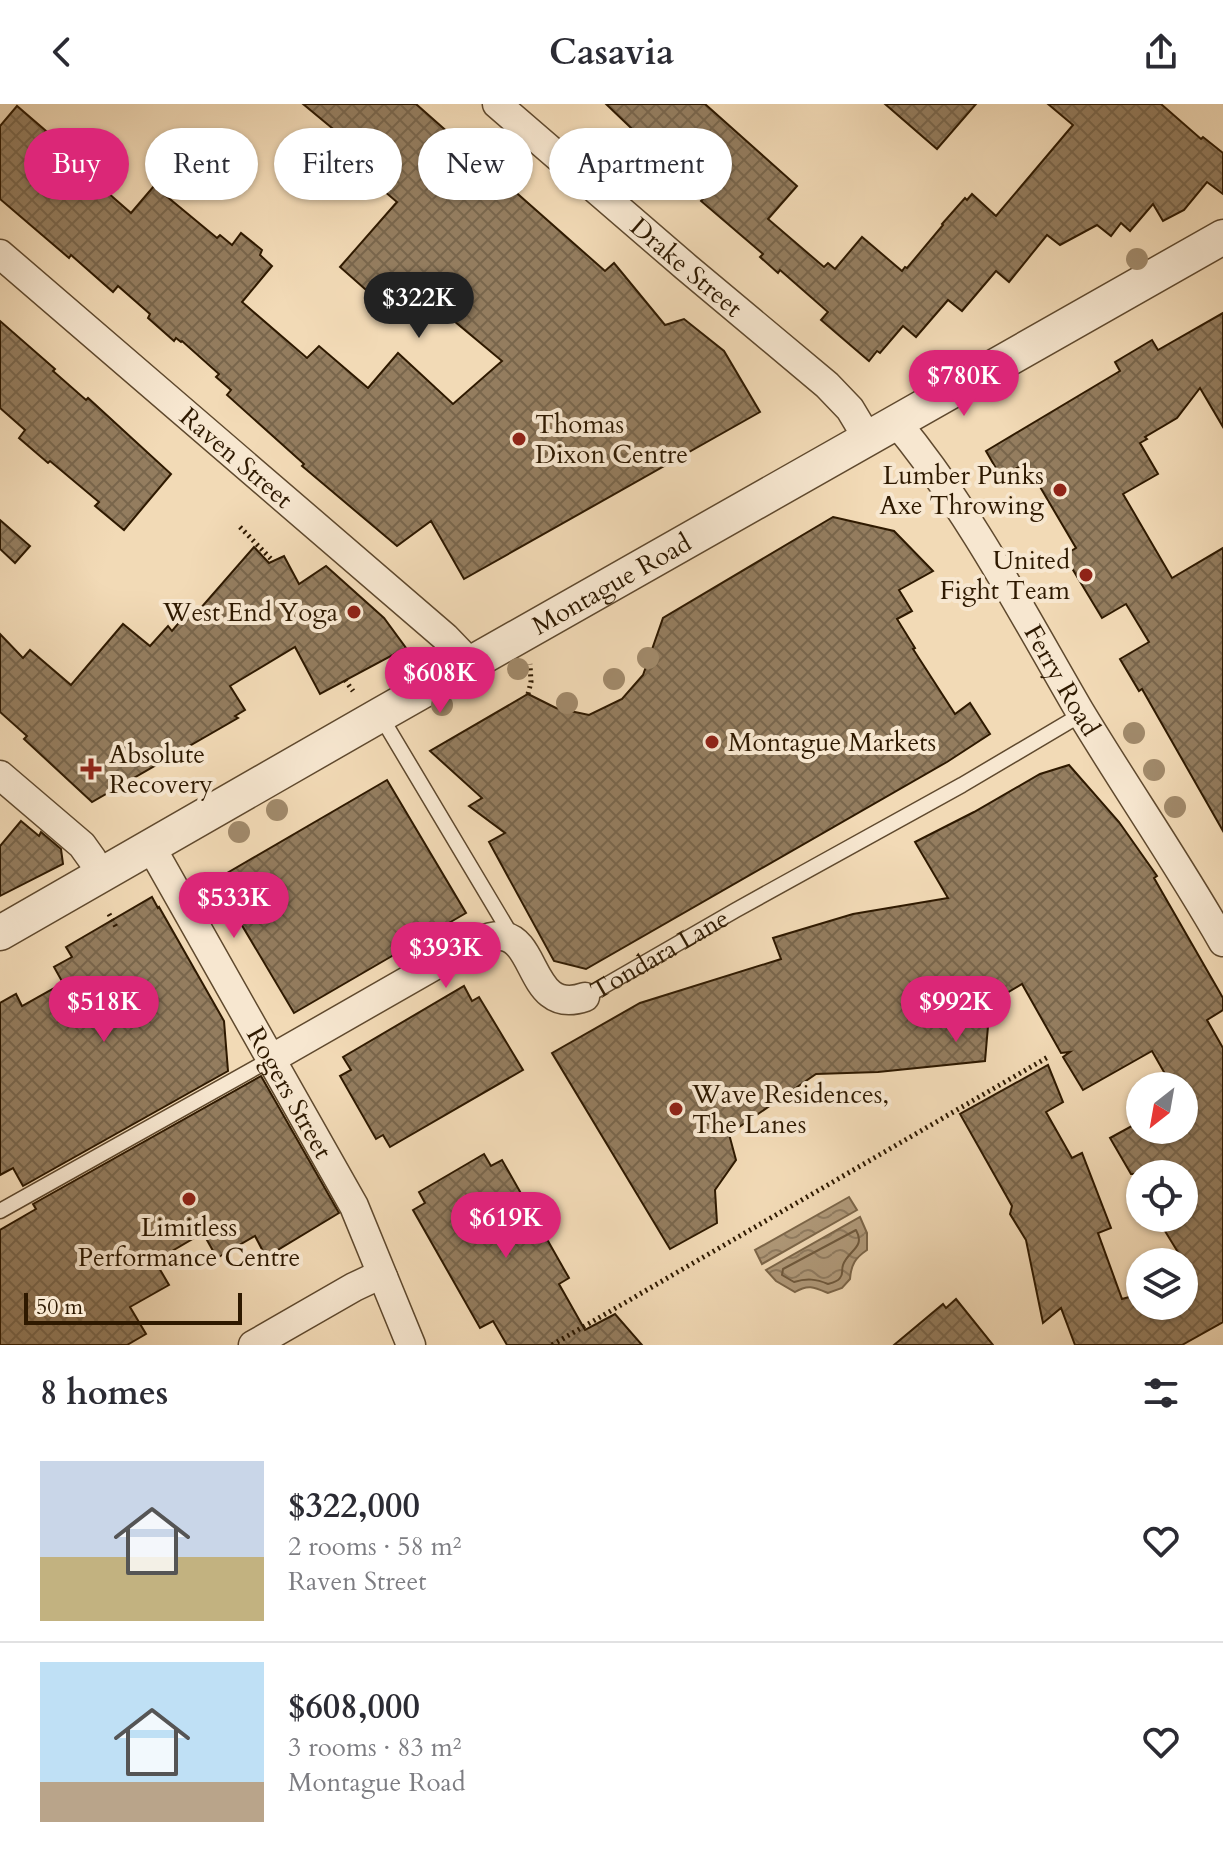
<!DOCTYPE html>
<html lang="en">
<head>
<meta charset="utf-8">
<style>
  :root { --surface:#fff; --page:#f2f2f3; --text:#2b2b33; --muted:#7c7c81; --line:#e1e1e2; --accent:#db2777 }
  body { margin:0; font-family:Cardo,serif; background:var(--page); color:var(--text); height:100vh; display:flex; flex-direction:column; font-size:30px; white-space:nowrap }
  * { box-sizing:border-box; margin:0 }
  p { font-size:26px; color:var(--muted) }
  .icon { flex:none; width:44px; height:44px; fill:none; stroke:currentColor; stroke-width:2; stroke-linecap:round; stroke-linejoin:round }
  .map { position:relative; height:1241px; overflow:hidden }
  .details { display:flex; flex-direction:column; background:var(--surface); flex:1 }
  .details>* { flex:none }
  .banner { position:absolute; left:24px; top:24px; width:800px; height:72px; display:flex; gap:16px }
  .needle { width:52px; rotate:211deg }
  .fabs { position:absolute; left:1126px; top:968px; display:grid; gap:16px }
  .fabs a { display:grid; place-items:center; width:72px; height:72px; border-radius:50%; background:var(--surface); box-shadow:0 2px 6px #0004; font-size:40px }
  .scale { position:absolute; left:24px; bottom:20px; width:218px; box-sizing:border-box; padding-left:8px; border:4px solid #2e1900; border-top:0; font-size:22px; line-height:28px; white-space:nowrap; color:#2e1900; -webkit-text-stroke:6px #f7e7d0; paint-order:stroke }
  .price { position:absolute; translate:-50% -68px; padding:0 18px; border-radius:28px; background:var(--accent); color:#fff; font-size:26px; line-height:52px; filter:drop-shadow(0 2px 4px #0008) }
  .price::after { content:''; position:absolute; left:50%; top:48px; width:24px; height:18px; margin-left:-12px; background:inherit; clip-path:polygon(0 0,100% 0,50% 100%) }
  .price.current { background:#222; color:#fff }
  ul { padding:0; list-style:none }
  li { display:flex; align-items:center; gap:24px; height:200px; padding:0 40px }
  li+li { border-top:2px solid var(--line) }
  li span { display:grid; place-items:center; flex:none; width:224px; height:160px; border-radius:0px; color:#555 }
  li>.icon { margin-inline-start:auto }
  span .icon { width:96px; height:96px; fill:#fffc; stroke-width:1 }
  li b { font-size:34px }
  h2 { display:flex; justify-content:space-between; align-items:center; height:96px; padding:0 40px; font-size:34px }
  .chip { padding:0 28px; border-radius:36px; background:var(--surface); box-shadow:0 2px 6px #0004; font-size:28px; line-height:72px }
  .chip.current { background:var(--accent); color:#fff }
  header { display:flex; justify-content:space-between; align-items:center; height:104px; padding:0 40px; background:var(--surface); font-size:36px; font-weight:600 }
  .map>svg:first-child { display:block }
</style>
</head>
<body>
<header><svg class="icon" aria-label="back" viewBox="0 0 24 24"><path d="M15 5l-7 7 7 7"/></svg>Casavia<svg class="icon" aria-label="share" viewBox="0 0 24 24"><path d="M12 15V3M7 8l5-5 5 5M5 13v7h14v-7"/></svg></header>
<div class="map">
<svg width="1223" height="1241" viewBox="0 0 1223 1241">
  <defs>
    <pattern id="water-waves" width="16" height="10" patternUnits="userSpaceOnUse" patternTransform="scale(2)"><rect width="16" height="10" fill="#af9878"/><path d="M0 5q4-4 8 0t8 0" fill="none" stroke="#8f7b60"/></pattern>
    <pattern id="building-cross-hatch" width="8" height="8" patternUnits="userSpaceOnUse" patternTransform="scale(2)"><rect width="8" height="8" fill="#947d5f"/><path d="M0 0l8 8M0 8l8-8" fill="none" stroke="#79664c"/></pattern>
  </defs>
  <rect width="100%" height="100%" fill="#f2dab6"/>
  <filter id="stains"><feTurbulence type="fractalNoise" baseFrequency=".0025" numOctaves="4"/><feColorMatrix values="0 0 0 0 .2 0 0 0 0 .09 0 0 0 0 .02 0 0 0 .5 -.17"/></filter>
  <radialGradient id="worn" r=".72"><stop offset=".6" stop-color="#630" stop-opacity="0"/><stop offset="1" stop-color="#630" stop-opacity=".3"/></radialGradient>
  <g fill="url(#water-waves)" stroke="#7b6548" stroke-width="2">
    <path d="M849 1093 857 1106 762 1160 755 1146Z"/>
    <path d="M860 1113 867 1129V1146C855 1154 851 1161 850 1175L842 1184 828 1189C814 1183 808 1180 795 1188L776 1177 766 1166Z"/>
  </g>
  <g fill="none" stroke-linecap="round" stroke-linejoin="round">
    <path stroke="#6e583c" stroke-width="2" d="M856 1126C866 1144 848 1146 843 1161 841 1167 844 1169 840 1174 837 1178 832 1179 828 1180 816 1175 807 1174 794 1178L782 1171 783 1165Z"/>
  </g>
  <g fill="url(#building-cross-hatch)" stroke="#2e1900" stroke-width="2">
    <path d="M303 0H416L605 167 614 159 665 221 684 215 724 247 760 308 464 475 431 417 397 442 302 362 304 360 227 291 231 286 216 273 219 270 182 237 181 238 176 234 174 237 148 214 150 210 118 182 113 188 71 151 69 154 0 95V22L17 2 46 27 38 37 88 80 92 75 131 109 154 82 217 134 220 131 232 141 241 129 262 146 260 151 272 162 242 198 307 254 319 242 368 284 398 249 453 300 502 257 412 182 390 207 340 163 397 98 351 59 361 48Z"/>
    <path d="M606 0H705L797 82 768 115 824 163 828 159 835 165 862 133 902 167 905 163 907 164 943 121 942 120 965 94 967 96 972 90 996 112 1073 21 1048 0H1161L1201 35 1203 33 1223 49V90L1207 78 1184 106 1163 117 1153 100 1130 127 1121 119 1111 132 1097 121 1060 141 1047 131 1009 178 996 167 962 207 948 196 916 233 903 222 880 249 877 247 869 257 821 216 828 208 780 166 778 169 760 153 763 150 701 97 709 88 656 41 653 45Z"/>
    <path d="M885 0H976L937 45Z"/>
    <path d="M1223 209V323L1200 284 1177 314 1145 333 1147 335 1140 339 1158 370 1123 390 1172 474 1223 444V727L1142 585 1139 587 1120 555 1149 538 1126 500 1102 514 1064 451 1076 444 1026 359 1001 373 986 347 1120 267 1115 258 1152 236 1158 246Z"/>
    <path d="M0 217 55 265 53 267 86 296 88 294 171 370 124 426 95 402 99 398 50 357 48 359 19 334 25 326 0 304Z"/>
    <path d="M833 413 894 427 933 467 899 486 912 507 897 515 915 544 913 545 955 610 970 599 990 630 947 658 586 865 554 857 489 738 505 729 469 702 482 694 430 647 528 590 556 604 589 611 622 595 643 571 663 514Z"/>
    <path d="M0 416 30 442 15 459 0 445Z"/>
    <path d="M254 443 269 459 284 452 299 480 326 462 384 514 406 544 320 590 295 543 230 582 245 606 235 612 238 614 92 698 24 635 27 632 0 608V530L23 554 30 546 71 581 123 520 150 542 168 522 172 527 187 509 193 513Z"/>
    <path d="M1069 661 1119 718 1157 772 1154 774 1223 894V906L1207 916 1223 944V1218L1182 1241H1075L1061 1204 1043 1219 1026 1136 1010 1110 1012 1102 960 1010 1048 961 1063 998 1046 1008 1072 1054 1082 1049 1111 1124 1098 1129 1122 1195 1140 1190V1202H1184V1178H1186L1184 1158 1157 1114H1184V1070H1131L1110 1034 1139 1018 1140 1026H1184V982H1172L1152 947 1083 986 1063 953 1070 948 1061 949 1022 880 990 899 985 957 878 968 816 970 729 1030 736 1056 715 1086 717 1119 670 1145 552 949 640 899 781 855 773 834 853 810 948 794 915 738 974 708 1040 670Z"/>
    <path d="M387 676 466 809 294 909 215 776Z"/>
    <path d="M21 717 39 732 41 728 61 745 63 760 0 792V742Z"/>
    <path d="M152 793 158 804 159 803 224 917 228 967 23 1082 13 1064 0 1071V899L16 890 22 902 63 879 54 863 72 853 66 843Z"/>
    <path d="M464 882 472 897 479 893 523 966 390 1043 383 1031 376 1035 340 972 351 966 343 953Z"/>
    <path d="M261 972 339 1109 266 1153 255 1132 217 1154 203 1129 155 1157 169 1181 130 1203 146 1230 127 1241H0V1126L36 1105 33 1100Z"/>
    <path d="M484 1050 491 1062 502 1056 569 1174 559 1180 585 1226 615 1210 642 1241H507L493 1217 480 1224 413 1106 425 1099 419 1088Z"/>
    <path d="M956 1195 993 1241H894L943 1200 946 1204Z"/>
  </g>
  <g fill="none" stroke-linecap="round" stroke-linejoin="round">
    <defs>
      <g id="service">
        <path d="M380 611 513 834"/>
        <path id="s1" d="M585 893 736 806 962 681 1082 610"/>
        <path d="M0 1107 271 955"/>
      </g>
      <g id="minor">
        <path id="s2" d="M497 0 686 163 827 281 850 305 868 335"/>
        <path id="s3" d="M0 150 445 533 471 560"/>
        <path id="s4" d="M897 319C969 406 1022 508 1079 606 1126 684 1178 759 1223 838"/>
        <path d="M0 671 82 741 92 755 100 771"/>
        <path id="s5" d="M151 743 354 1102 411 1241"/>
        <path d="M271 955 472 840C481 837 492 831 502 832 538 836 530 912 585 893"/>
        <path d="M253 1241 354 1183 371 1175 383 1173"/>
      </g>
      <g id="tertiary">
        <path id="s6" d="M0 829 380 611 1223 133"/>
      </g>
    </defs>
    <use href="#service" stroke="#5f492e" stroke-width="17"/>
    <use href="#minor" stroke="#5f492e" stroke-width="31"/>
    <use href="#tertiary" stroke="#5f492e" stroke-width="37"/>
    <g stroke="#2e1900" stroke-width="5" stroke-dasharray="2 4" stroke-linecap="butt">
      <path d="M240 423 273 457"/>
      <path d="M345 576 353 587"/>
      <path d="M528 590 531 578 530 560"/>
      <path d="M109 810 116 823"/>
      <path d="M552 1241 1048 953"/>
    </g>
    <use href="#service" stroke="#f7e7d0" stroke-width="14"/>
    <use href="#minor" stroke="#f7e7d0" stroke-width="28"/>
    <use href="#tertiary" stroke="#f7e7d0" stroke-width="34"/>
  </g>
  <g fill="#a18a6b">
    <circle cx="1137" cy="155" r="11"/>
    <circle cx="648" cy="554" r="11"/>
    <circle cx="518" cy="565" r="11"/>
    <circle cx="614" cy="575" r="11"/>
    <circle cx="567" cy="599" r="11"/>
    <circle cx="442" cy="601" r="11"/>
    <circle cx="1134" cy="629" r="11"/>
    <circle cx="1154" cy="666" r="11"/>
    <circle cx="1175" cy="703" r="11"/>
    <circle cx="277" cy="706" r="11"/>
    <circle cx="239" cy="728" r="11"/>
  </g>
  <g fill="#8f2418" stroke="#f7e7d0" stroke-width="3">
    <circle cx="519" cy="335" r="8"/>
    <circle cx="1060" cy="386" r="8"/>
    <circle cx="1086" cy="471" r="8"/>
    <circle cx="354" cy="508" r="8"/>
    <circle cx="712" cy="638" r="8"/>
    <path d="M87 653h8v8h8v8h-8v8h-8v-8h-8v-8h8z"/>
    <circle cx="676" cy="1005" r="8"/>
    <circle cx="189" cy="1095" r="8"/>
  </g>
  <g text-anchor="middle" stroke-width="8" stroke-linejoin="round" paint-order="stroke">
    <g font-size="26" fill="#2e1900" stroke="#f7e7d0">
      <text dy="9" stroke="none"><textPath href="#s2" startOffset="250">Drake Street</textPath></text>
      <text dy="9" stroke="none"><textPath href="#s3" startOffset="312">Raven Street</textPath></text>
      <text dy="9" stroke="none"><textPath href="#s6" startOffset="704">Montague Road</textPath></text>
      <text dy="9" stroke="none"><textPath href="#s4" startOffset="306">Ferry Road</textPath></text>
      <text dy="9" stroke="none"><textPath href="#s1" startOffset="86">Tondara Lane</textPath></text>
      <text dy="9" stroke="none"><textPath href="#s5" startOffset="282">Rogers Street</textPath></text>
    </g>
    <g font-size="26" fill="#2e1900" stroke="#f7e7d0" text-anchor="start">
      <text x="535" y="329">Thomas<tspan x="535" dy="30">Dixon Centre</tspan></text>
      <text x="1044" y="380" text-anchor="end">Lumber Punks<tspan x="1044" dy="30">Axe Throwing</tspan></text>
      <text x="1070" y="465" text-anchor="end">United<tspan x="1070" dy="30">Fight Team</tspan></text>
      <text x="338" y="517" text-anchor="end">West End Yoga</text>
      <text x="728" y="647">Montague Markets</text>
      <text x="109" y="659">Absolute<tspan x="109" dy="30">Recovery</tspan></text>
      <text x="692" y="999">Wave Residences,<tspan x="692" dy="30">The Lanes</tspan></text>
      <text x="189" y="1132" text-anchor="middle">Limitless<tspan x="189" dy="30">Performance Centre</tspan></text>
    </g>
  </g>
  <rect width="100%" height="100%" filter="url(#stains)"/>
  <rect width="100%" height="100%" fill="url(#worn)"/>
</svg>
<div class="fabs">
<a><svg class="needle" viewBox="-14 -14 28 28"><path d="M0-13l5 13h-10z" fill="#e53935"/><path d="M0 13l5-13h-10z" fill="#7c7c81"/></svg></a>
<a><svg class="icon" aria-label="locate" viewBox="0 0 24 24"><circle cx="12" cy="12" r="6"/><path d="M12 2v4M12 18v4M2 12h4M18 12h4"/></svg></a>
<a><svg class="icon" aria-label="layers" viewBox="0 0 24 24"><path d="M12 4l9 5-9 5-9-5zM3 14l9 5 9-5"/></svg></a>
</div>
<div class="scale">50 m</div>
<b class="price current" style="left:419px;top:236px">$322K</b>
<b class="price" style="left:964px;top:314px">$780K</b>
<b class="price" style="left:440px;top:611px">$608K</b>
<b class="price" style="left:234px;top:836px">$533K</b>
<b class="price" style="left:446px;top:886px">$393K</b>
<b class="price" style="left:104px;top:940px">$518K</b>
<b class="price" style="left:956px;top:940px">$992K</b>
<b class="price" style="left:506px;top:1156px">$619K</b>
<div class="banner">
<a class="chip current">Buy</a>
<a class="chip">Rent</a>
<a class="chip">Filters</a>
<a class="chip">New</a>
<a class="chip">Apartment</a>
</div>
</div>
<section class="details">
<h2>8 homes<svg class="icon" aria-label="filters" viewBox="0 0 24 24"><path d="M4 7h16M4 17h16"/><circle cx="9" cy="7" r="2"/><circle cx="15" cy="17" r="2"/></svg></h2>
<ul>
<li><span style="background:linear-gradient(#c9d6e8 60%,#c2b280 0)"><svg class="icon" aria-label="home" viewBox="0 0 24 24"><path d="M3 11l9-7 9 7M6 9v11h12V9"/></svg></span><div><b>$322,000</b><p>2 rooms · 58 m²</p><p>Raven Street</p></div><svg class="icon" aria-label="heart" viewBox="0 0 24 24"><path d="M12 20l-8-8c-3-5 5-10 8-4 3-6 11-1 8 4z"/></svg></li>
<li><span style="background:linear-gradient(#bfe0f5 75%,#b9a48a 0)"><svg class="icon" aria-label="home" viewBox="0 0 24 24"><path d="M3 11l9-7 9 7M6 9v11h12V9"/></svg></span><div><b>$608,000</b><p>3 rooms · 83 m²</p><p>Montague Road</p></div><svg class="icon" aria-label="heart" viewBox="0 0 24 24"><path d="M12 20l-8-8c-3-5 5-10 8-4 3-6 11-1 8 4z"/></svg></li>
</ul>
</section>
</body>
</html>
